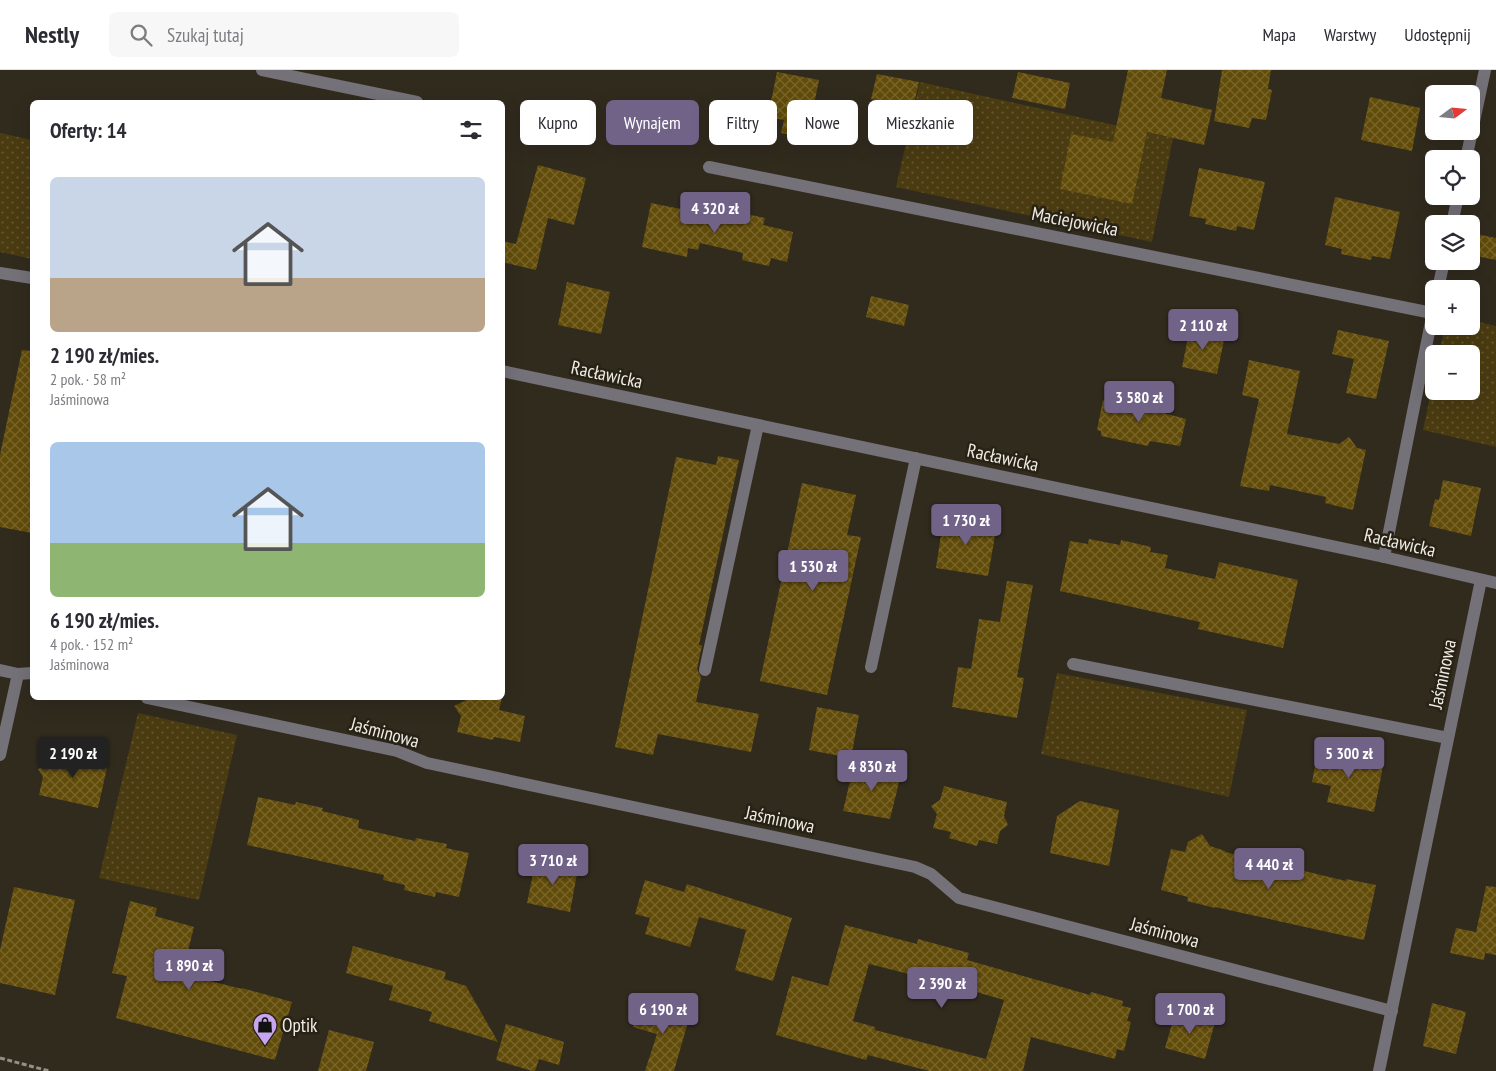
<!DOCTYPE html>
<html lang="pl">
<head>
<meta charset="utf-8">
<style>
  :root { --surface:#fff; --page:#f7f7f7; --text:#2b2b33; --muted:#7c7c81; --line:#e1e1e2; --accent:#716288 }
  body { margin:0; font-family:"PT Sans Narrow",sans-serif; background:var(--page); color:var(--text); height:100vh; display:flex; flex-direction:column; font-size:19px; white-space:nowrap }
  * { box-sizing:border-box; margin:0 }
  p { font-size:16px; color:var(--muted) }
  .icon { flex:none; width:28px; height:28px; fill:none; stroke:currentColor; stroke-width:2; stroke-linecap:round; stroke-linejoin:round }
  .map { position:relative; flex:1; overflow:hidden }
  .sheet { position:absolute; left:30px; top:30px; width:475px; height:600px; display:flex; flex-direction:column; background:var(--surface); border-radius:8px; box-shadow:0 5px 20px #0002 }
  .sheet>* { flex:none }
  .top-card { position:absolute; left:520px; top:30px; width:475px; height:45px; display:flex; gap:10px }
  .needle { width:32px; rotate:74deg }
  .controls { position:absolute; left:1425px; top:15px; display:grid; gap:10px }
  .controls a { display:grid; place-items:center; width:55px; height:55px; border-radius:8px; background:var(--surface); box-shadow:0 5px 20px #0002; font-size:25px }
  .price { position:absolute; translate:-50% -42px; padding:0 11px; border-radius:5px; background:var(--accent); color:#fff; font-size:16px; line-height:32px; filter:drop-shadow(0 1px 2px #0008) }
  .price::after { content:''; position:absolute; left:50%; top:30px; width:15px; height:11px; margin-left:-8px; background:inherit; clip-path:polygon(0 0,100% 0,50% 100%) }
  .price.selected { background:#222; color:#fff }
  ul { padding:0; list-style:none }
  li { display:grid; align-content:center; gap:10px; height:265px; padding:0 20px }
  li span { display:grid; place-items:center; height:155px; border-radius:8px; color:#555 }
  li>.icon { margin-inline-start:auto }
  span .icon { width:90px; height:90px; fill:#fffc; stroke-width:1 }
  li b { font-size:21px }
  h2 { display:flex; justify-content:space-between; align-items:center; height:60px; padding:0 20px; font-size:21px }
  .pill { padding:0 18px; border-radius:8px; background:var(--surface); box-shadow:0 5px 20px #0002; font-size:18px; line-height:45px }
  .pill.selected { background:var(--accent); color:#fff }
  header { display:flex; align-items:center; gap:30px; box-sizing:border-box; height:70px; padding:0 25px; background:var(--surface); border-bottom:1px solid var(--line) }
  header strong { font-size:24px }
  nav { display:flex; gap:28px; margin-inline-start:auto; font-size:18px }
  .search { width:350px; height:45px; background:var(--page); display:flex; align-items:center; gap:12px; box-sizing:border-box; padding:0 18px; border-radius:8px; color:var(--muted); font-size:19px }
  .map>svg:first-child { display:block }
</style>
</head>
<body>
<header>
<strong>Nestly</strong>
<div class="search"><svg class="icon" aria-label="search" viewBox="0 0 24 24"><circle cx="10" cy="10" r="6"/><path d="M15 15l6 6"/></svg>Szukaj tutaj</div>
<nav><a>Mapa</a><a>Warstwy</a><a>Udostępnij</a></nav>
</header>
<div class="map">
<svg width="1496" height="1001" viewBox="0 0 1496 1001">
  <defs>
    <pattern id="grass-dots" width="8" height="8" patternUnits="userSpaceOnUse" patternTransform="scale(1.25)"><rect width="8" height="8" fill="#4a3b11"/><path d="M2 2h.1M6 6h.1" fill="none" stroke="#645834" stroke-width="1.8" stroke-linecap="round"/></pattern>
    <pattern id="building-cross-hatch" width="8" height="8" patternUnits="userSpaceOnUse" patternTransform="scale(1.25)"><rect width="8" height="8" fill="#624c09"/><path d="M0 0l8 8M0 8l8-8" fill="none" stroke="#79662d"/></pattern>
  </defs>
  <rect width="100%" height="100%" fill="#312b1e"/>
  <g fill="url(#grass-dots)">
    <path d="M920 12 1173 68 1152 172 896 117Z"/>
    <path d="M0 63 32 70V189L0 182Z"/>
    <path d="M1471 250 1496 256V377L1423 360 1434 308V321H1471V284H1439L1445 256H1471Z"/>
    <path d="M1057 603 1247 640 1229 727 1041 684Z"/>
    <path d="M138 643 237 665 199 830 99 808Z"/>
  </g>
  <g fill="url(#building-cross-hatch)" fill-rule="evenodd">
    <path d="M1128 0H1167L1161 28 1212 40 1204 75 1147 62 1132 134 1060 119 1071 64 1113 72Z"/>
    <path d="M1222 0H1271L1268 19 1272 20 1266 50 1252 48 1249 58 1214 51Z"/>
    <path d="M777 2 819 10 807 68 781 63 784 50 768 47Z"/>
    <path d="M1018 2 1070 13 1065 39 1012 28Z"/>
    <path d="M877 4 919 12 913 38 871 29Z"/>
    <path d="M1370 27 1420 38 1412 81 1361 70Z"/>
    <path d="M538 95 586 108 574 155 548 148 536 200 502 192V171L516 174Z"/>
    <path d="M1199 98 1265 112 1254 160 1237 156 1236 161 1205 154 1206 149 1189 146Z"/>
    <path d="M1335 127 1400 142 1390 189 1372 186 1371 190 1341 184 1342 179 1325 175Z"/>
    <path d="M651 133 735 150 737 142 765 148 763 155 793 162 787 192 771 188 769 196 742 190 743 183 700 173 698 180 688 178 687 187 642 177Z"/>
    <path d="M1432 156 1434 157V178L1428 176Z"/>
    <path d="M1471 163 1496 168V190L1471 185Z"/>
    <path d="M567 212 610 222 601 264 558 255Z"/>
    <path d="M871 226 909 235 904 256 866 247Z"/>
    <path d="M1190 258 1225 265 1217 304 1182 297Z"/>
    <path d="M1338 260 1389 271 1376 329 1346 323 1354 289 1332 284Z"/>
    <path d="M22 280 32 281V463L0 457V385Z"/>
    <path d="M1249 290 1300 301 1287 364 1339 374 1349 367 1357 378 1366 380 1353 440 1325 433 1326 427 1270 415 1269 421 1240 416 1259 329 1242 325Z"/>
    <path d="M1109 326 1157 336 1156 341 1186 349 1180 376 1150 371 1148 376 1101 366V361L1097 360 1103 330 1108 331Z"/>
    <path d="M718 386 739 390 699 575H702L697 599 701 607 696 632 759 644 751 682 658 664 653 685 615 677 676 387 716 395Z"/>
    <path d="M1443 410 1481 418 1471 466 1429 456 1435 429 1439 430Z"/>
    <path d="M802 413 856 425 847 465 861 467 827 625 760 611Z"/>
    <path d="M944 445 997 454 988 506 936 498Z"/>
    <path d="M1089 469 1120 475 1121 470 1151 477 1150 482 1168 485 1165 498 1215 509 1219 492 1298 510 1283 578 1198 559 1200 552 1060 521 1070 471 1088 474Z"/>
    <path d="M1007 511 1033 515 1017 607 1024 608 1017 648 952 637 958 597 971 599 979 549 1000 552Z"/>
    <path d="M471 628H502L499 640 525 646 520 672 494 667 493 670 457 662 461 646 454 636Z"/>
    <path d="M817 637 859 645 851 688 809 680Z"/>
    <path d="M49 680 108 693 98 738 39 725 43 707 38 699 46 695Z"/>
    <path d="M1318 680 1357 688V685L1384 691 1374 742 1327 732 1331 716 1312 712Z"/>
    <path d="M854 694 901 704 890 749 843 741Z"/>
    <path d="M944 716 1007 732 1004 746 1008 755 1000 761 997 774 979 770 977 776 949 768 951 762 933 758 937 744 931 736 940 730Z"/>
    <path d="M258 727 295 735 296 732 323 738 322 741 359 750 358 758 415 771 416 768 447 774 446 778 469 783 459 827 436 822 435 827 404 820 405 815 383 810 384 805 247 775Z"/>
    <path d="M1080 731 1119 740 1109 796 1050 783 1057 746Z"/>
    <path d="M1202 764 1210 776 1225 781V782L1346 811V809L1376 815 1364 870 1215 837V838L1187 831 1188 827 1161 820 1171 779 1185 782 1188 772Z"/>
    <path d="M536 790 578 798 570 842 527 833Z"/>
    <path d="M645 810 684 822 687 814 792 848 773 911 735 900 746 860 699 847 690 877 645 864 650 848 635 844Z"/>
    <path d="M1486 816 1496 817V885L1485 883 1484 890 1450 883 1456 858 1476 862Z"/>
    <path d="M14 817 75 830 55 925 0 913V880Z"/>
    <path d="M130 831 157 838 155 846 194 857 182 904 242 919V918L292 932 275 990 116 948 127 906 112 903Z"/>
    <path d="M845 855 917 874 918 869 969 883 967 890 1090 925 1091 922 1123 931 1122 936 1131 938 1127 951 1131 952 1124 981 1117 979 1115 989 1031 967 1023 1001H929L868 985 866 990 776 965 792 906 828 916ZM869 894 925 908 922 919 955 928 959 917 1004 930 986 989 875 960V957L853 951Z"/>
    <path d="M353 876 446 902 444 909 466 916 498 972 429 951 432 942 389 930 393 916 346 903Z"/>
    <path d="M640 932 690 945 674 1001H645L657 964 633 957Z"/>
    <path d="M1432 933 1466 942 1456 984 1423 976Z"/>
    <path d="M1176 940 1215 952 1205 989 1165 978Z"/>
    <path d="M506 954 564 972 559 995 539 989 535 1001H532L496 990Z"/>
    <path d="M329 960 374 972 366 1001H318Z"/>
  </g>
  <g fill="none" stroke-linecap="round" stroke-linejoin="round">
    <path stroke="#949085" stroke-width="3" stroke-dasharray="5 2.5" stroke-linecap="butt" d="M0 988 49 1001"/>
    <g stroke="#747178" stroke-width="12">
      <path d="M262 0 417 32"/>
      <path d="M1466 89 1485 0"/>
      <path d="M709 97 1432 243"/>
      <path d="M1452 154 1458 126"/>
      <path d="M0 203 32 208"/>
      <path d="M1438 219 1444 191"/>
      <path d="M502 301 1384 487 1496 513"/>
      <path d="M1384 487 1434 237"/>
      <path d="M1073 594 1448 668"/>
      <path d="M871 597 916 388"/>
      <path d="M0 600 18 604 0 685"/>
      <path d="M705 600 758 355"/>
      <path d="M18 604 32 603"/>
      <path d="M147 628 397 681 427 693 915 797 931 804 959 828 1392 941"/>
      <path d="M1379 1001 1481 510"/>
    </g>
  </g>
  <defs>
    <symbol id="shop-pin" viewBox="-11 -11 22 30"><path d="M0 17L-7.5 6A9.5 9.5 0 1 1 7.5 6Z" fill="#c7a6ef" stroke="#272215"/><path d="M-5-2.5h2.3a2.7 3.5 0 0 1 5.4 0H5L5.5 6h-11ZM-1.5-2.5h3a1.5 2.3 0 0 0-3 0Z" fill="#111"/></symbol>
  </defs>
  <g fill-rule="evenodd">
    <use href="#shop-pin" x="251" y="941" width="28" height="38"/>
  </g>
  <g text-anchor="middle" stroke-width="5" stroke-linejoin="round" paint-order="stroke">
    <g font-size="19" fill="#efece4" stroke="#272215">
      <text transform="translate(1075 151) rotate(11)" y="7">Maciejowicka</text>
      <text transform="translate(607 304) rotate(12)" y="7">Racławicka</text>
      <text transform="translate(1003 387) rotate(12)" y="7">Racławicka</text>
      <text transform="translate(1400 472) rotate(13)" y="7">Racławicka</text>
      <text transform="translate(1442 604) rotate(-78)" y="7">Jaśminowa</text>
      <text transform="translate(385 662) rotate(15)" y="7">Jaśminowa</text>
      <text transform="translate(780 749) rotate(12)" y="7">Jaśminowa</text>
      <text transform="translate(1165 862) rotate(15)" y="7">Jaśminowa</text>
    </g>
    <g font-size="19" fill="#efece4" stroke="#272215" text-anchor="start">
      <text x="282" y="962">Optik</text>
    </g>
  </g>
</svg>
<div class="controls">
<a><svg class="needle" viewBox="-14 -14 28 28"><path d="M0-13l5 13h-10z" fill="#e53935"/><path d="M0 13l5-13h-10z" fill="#7c7c81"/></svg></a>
<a><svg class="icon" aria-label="locate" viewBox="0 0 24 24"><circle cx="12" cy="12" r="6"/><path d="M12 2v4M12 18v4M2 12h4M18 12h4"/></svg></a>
<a><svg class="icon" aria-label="layers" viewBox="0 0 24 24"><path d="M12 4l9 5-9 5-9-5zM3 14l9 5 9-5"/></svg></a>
<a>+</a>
<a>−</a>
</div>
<b class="price" style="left:715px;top:164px">4 320 zł</b>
<b class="price" style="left:1203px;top:281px">2 110 zł</b>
<b class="price" style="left:1139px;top:353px">3 580 zł</b>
<b class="price" style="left:966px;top:476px">1 730 zł</b>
<b class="price" style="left:813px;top:522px">1 530 zł</b>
<b class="price selected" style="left:73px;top:709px">2 190 zł</b>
<b class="price" style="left:1349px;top:709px">5 300 zł</b>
<b class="price" style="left:872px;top:722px">4 830 zł</b>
<b class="price" style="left:553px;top:816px">3 710 zł</b>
<b class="price" style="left:1269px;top:820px">4 440 zł</b>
<b class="price" style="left:189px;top:921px">1 890 zł</b>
<b class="price" style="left:942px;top:939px">2 390 zł</b>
<b class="price" style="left:663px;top:965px">6 190 zł</b>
<b class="price" style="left:1190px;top:965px">1 700 zł</b>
<div class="top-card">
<a class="pill">Kupno</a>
<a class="pill selected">Wynajem</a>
<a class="pill">Filtry</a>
<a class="pill">Nowe</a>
<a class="pill">Mieszkanie</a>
</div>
<section class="sheet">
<h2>Oferty: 14<svg class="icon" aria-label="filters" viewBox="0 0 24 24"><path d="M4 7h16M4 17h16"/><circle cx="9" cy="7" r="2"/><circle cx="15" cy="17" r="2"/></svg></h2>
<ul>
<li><span style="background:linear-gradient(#c9d6e8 65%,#b9a48a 0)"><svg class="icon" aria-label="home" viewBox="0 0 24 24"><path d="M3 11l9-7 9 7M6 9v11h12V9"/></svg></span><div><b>2 190 zł/mies.</b><p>2 pok. · 58 m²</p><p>Jaśminowa</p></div></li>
<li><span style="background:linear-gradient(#a9c7e8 65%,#8fb573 0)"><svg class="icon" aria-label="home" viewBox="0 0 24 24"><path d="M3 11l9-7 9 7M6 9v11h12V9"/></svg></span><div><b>6 190 zł/mies.</b><p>4 pok. · 152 m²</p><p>Jaśminowa</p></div></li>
</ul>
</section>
</div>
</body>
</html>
